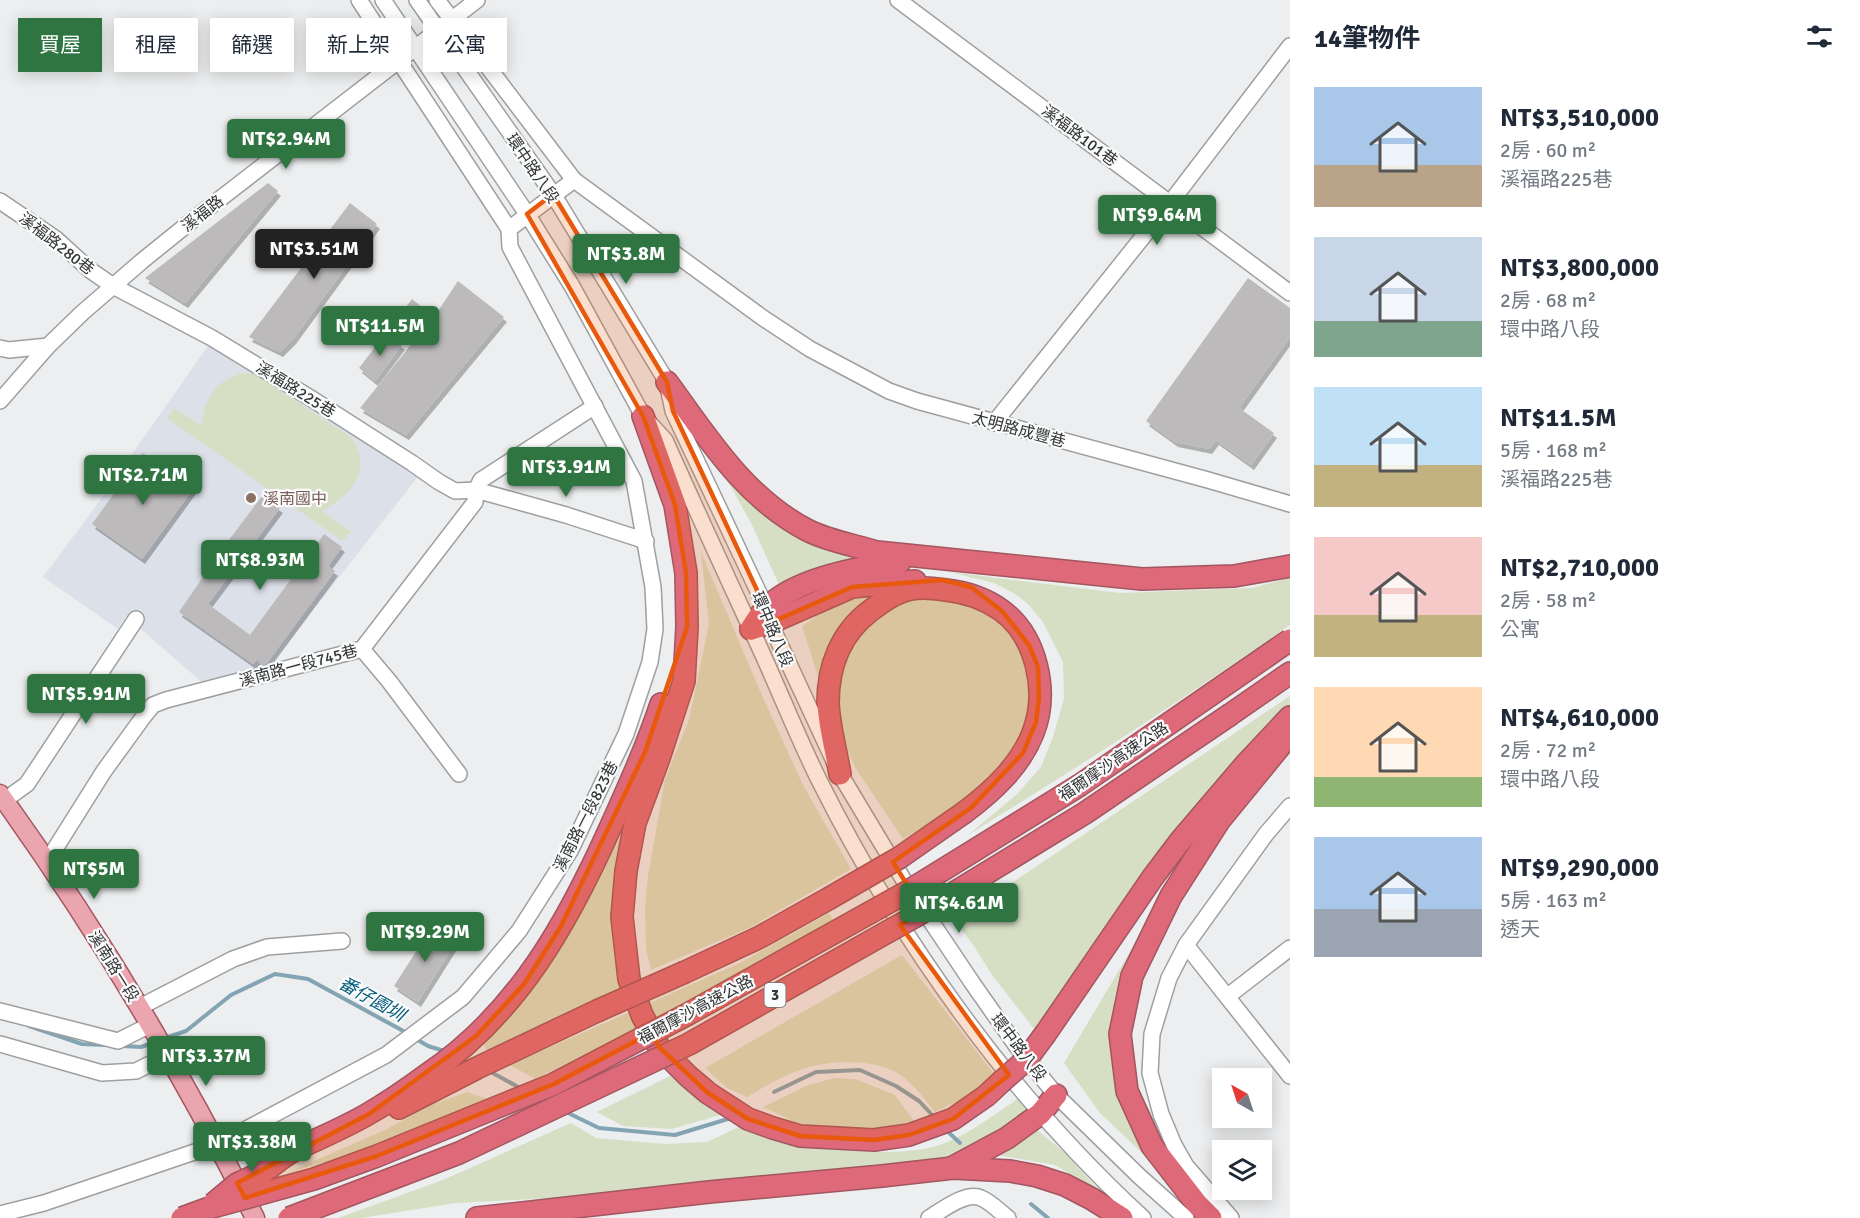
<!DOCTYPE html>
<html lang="zh-TW">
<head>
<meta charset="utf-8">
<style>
  :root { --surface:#fff; --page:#f2f2f3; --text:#1f2937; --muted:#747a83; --accent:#2f7541 }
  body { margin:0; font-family:Signika,"Noto Sans TC",sans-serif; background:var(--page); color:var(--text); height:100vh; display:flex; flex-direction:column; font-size:22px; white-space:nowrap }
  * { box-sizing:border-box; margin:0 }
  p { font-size:20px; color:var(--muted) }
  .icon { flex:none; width:33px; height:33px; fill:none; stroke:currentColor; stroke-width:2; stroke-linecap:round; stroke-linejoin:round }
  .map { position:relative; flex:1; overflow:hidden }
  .sheet { display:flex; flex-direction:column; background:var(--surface); width:570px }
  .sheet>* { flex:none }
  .guide { position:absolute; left:18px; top:18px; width:570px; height:54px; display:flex; gap:12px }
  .needle { width:39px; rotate:321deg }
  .controls { position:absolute; left:1212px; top:1068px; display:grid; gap:12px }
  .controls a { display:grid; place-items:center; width:60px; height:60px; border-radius:0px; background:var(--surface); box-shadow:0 3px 15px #0003; font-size:30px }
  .price { position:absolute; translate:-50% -51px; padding:0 14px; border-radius:6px; background:var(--accent); color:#fff; font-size:20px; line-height:39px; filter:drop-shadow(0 2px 3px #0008) }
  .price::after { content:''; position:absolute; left:50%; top:36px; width:18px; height:14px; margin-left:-9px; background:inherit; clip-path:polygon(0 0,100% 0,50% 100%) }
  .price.on { background:#222; color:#fff }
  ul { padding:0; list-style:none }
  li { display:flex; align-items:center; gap:18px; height:150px; padding:0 24px }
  li span { display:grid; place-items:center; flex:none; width:168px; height:120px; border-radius:0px; color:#555 }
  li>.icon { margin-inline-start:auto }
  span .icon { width:72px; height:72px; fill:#fffc; stroke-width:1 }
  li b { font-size:26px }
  h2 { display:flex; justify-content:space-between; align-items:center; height:72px; padding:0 24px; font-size:26px }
  .pill { padding:0 21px; border-radius:0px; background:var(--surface); box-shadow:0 3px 15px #0003; font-size:21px; line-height:54px }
  .pill.on { background:var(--accent); color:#fff }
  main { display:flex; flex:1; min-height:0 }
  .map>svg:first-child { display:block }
</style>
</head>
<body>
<main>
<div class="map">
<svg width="1290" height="1218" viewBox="0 0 1290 1218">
  <defs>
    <filter id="shadow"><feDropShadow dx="3" dy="5" stdDeviation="0" flood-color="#0004"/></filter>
  </defs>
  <rect width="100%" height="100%" fill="#edeeef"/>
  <path fill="#dce1e9" d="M210 343 420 474 267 669 205 685 126 616 118 629 43 577 85 521Z"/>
  <g fill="#d6dfc4">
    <path d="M244 373H253L351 437C374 470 352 494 322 511L351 532 342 541 167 418 174 408 202 426C203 400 216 379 244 373Z"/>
    <path d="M721 469 820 543 858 558 833 565 781 589 751 523Z"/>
    <path d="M701 552 760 691 803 785 851 869 749 928 651 970 646 949 645 907 648 876 665 779 689 720 709 624Z"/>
    <path d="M950 572 1120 593 1252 588 1290 578V625C1185 698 1077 768 968 835L1017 794 1041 767 1053 737 1064 699 1063 662 1043 622 1027 603 1015 594 994 583Z"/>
    <path d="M873 592 876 598 822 689 802 626 826 610Z"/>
    <path d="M922 595 965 601 997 617 1010 633 1026 661 1029 692 1027 723 1006 762 968 800 903 839 856 769 839 733 835 708 841 666 847 648 881 611Z"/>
    <path d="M1290 696V711L1186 817 1035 1030 992 975 974 946 955 921Z"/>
    <path d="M625 828 614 959 623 989 487 1052 483 1042 555 952 585 906Z"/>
    <path d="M829 913 835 923 659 1017 535 1079 510 1065 742 962Z"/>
    <path d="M1144 928 1123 985 1111 1033 1112 1062 1116 1095 1130 1126 1159 1169 1100 1113 1064 1063Z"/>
    <path d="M902 955 994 1074 975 1093 935 1112C924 1098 912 1082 896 1072 874 1060 833 1060 810 1067 787 1073 767 1085 747 1097L727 1088 705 1068Z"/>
    <path d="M674 1074 727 1113 672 1129 623 1126 597 1112Z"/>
    <path d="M834 1078 855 1079 895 1095 914 1121 873 1130 820 1127 795 1122 763 1107 806 1086Z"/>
    <path d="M467 1092 489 1100 373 1149 286 1173 385 1130 431 1105Z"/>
    <path d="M1019 1098 1027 1111 958 1156 920 1165 590 1196 456 1203 361 1218H338L443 1180 571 1123 596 1138 666 1144 707 1142 739 1127C759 1133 780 1140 801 1144 840 1151 908 1158 945 1143 972 1132 995 1114 1019 1098Z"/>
    <path d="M1036 1129 1064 1152 1099 1191 1055 1165 997 1155Z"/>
  </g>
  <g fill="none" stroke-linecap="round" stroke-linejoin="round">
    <g stroke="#83a4b2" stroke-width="4">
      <path d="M29 1026 82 1044 105 1045"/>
      <path d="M165 1038 186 1031 231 995 275 974 308 979 407 1033"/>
      <path d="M416 1039 428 1046 444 1051"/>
      <path d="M122 1046 141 1047 155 1042"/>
      <path d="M489 1071 522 1089"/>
      <path d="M774 1092 816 1072 860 1070 896 1086 919 1101 934 1117"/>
      <path d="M566 1112 599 1128 675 1135 731 1118"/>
      <path d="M945 1129 960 1143"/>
      <path d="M1031 1204 1048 1218"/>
    </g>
  </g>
  <g fill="#bcbabb" filter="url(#shadow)">
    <path d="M268 183 278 191 185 303 145 278Z"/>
    <path d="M350 203 377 224 293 339 280 352 249 337Z"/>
    <path d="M1248 278 1290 308V337L1239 408 1274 433 1251 465 1216 440 1209 449 1175 442 1146 421Z"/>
    <path d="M458 281 504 317 406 435 360 408 438 311Z"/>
    <path d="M412 299 428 312 409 336 393 324Z"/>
    <path d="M386 333 402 345 375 381 359 368Z"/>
    <path d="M143 453 193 489 142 559 92 524Z"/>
    <path d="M262 496 280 508 208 604 250 635 324 534 342 547 328 566 335 571 264 667 257 660 253 664 179 612 220 552Z"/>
    <path d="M433 925 457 940 418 1002 394 986Z"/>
  </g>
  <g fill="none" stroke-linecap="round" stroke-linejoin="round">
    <defs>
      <g id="minor">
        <path d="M359 0 509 229"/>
        <path d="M383 0 527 214 572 286 643 416 665 440C697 512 730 583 763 655 782 697 799 740 820 782 899 940 1012 1098 1143 1218"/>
        <path d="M417 0 553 194 667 382 673 411 766 608 770 623 840 774 906 884 973 984 1018 1048 1056 1095 1139 1176 1186 1218"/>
        <path d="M437 0 574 180 763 318 810 349 889 391 917 401 1208 480 1290 504"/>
        <path d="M898 0 1290 293"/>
        <path d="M0 201 56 239 90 270 113 286 212 338 312 399 412 463 439 482 455 491 476 490 566 515 646 541"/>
        <path d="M0 348 9 350 48 346"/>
        <path d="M0 401 48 346 82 313 142 261 194 219 477 0"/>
        <path d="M994 423 1170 203 1290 46"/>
        <path d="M362 649 389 681 459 774"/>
        <path d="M5 800 27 784 136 619"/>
        <path d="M48 860 104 771 144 716 153 705 166 700 362 649 475 502 476 490 481 480 595 406"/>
        <path d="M1186 945 1290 1076"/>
        <path d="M1228 996 1290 948"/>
        <path d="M140 1007 233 959 267 947 342 941"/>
        <path d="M0 1011 118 1041 150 1025"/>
        <path d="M0 1044 102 1073 136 1071 168 1055"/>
        <path d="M0 1214 44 1203 218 1144 386 1055 463 997 519 931 570 851 626 734 650 662 655 629 653 587 634 481 510 247 509 229 574 180"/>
        <path d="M929 1218C941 1211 966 1191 981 1198 991 1202 1000 1212 1008 1218"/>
        <path d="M1231 1218 1186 1166 1174 1145 1161 1114 1150 1073 1152 1034 1169 978 1186 945 1266 834 1290 806"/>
      </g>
      <path id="major" d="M0 794C96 928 181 1070 255 1218"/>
      <g id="highway">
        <path d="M667 382C708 438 744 497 807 530 828 541 854 545 877 552L1142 579 1234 576 1290 566"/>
        <path d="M643 416 675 505 686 573 687 627 684 681 659 758 635 823 626 871 622 917 629 979 642 1015 659 1047 688 1076 708 1093 748 1119 773 1128 800 1136 874 1140 909 1135 953 1119 986 1096 1001 1082"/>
        <path d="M751 629 770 623 852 587 915 581"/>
        <path d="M751 629C755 623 759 615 765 610 792 579 861 567 900 562"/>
        <path d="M1231 714 1290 673"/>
        <path d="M840 774C836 751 829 726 828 703 828 666 841 633 870 611 879 604 890 596 901 592 915 586 931 588 946 590 965 592 984 598 1001 610 1037 636 1049 692 1033 733 1020 766 993 791 965 812"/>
        <path d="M685 972 760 937 828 899"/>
        <path d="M1046 1033 1153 877 1181 840 1245 765 1290 717"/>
        <path d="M399 1108 477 1068 597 1011"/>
        <path d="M953 1167 1007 1138 1040 1114 1056 1095"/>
        <path d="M265 1171C275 1164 284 1155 295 1150 319 1138 344 1128 368 1114 389 1102 409 1088 428 1074 518 1013 568 922 611 826 629 786 647 746 661 704"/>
        <path d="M477 1218 709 1192 882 1176 953 1168 1010 1171 1037 1176 1065 1185 1092 1199 1122 1218"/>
        <path d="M1211 1218 1197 1204 1152 1146 1127 1091 1120 1034 1132 976 1171 896 1219 821 1290 734"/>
      </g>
    </defs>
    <use href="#minor" stroke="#9e9fa0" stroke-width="18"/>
    <use href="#major" stroke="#a25660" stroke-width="21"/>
    <use href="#highway" stroke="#a25660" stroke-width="24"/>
    <use href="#minor" stroke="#fff" stroke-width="15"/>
    <use href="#major" stroke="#eba5ae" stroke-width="18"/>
    <use href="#highway" stroke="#de6978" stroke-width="21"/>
    <defs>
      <g id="highway-bridge">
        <path d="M828 899 899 858 965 812"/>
        <path d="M597 1011 685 972"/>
        <path d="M1001 1082 1026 1060 1046 1033"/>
        <path d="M213 1204 237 1184 265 1171"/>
        <path d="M182 1218 209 1208 314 1179 377 1156 554 1084 688 1014 907 892 1080 785 1290 640"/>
        <path d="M289 1218 459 1153 689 1044 921 913 1085 813 1231 714"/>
      </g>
    </defs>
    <use href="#highway-bridge" stroke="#a25660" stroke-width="24" stroke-linecap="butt"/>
    <use href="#highway-bridge" stroke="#de6978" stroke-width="21"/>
  </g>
  <path fill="#e8590c" fill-opacity="0.2" stroke="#e8590c" stroke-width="4.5" stroke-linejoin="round" d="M553 194 667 382 673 411 772 622 852 587 942 580 971 587 1002 611 1029 645 1038 667 1039 698 1036 722 1023 753 971 808 893 862 924 912 900 925 1009 1075 953 1119 909 1135 874 1140 800 1136 748 1119 708 1093 659 1047 651 1033 554 1084 377 1156 245 1198 237 1183 369 1114 476 1036 524 984 561 926 645 752 687 627 686 573 675 505 643 416 527 214Z"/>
  <circle fill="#8d6e63" stroke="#fafbfc" stroke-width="2" cx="251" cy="498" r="6"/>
  <g text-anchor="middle" stroke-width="4.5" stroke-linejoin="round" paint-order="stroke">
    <rect fill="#fafbfc" stroke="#6f7070" stroke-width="1.5" x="764.5" y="983" width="21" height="24" rx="4.5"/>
    <g font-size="15" font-weight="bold" fill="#333434">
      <text x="775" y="1000">3</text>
    </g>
    <g font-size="16" fill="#333434" stroke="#fafbfc">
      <text transform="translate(1080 135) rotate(37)" y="6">溪福路101巷</text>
      <text transform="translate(533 168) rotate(56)" y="6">環中路八段</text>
      <text transform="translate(202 213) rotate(-38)" y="6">溪福路</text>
      <text transform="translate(57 243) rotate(38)" y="6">溪福路280巷</text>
      <text transform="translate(296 389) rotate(32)" y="6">溪福路225巷</text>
      <text transform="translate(1019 429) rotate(15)" y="6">太明路成豐巷</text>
      <text transform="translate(773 629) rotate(67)" y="6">環中路八段</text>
      <text transform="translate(298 665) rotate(-15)" y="6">溪南路一段745巷</text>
      <text transform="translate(1113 761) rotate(-34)" y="6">福爾摩沙高速公路</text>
      <text transform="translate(585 816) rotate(-63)" y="6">溪南路一段823巷</text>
      <text transform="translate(114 966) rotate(58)" y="6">溪南路一段</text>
      <text transform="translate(695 1009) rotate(-28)" y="6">福爾摩沙高速公路</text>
      <text transform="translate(1019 1047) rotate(53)" y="6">環中路八段</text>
    </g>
    <g font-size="16" fill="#785e54" stroke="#fafbfc" text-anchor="start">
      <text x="263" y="504">溪南國中</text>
    </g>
    <g font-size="18" font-style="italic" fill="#005b78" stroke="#fafbfc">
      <text transform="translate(372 999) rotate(29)" y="6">番仔園圳</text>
    </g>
  </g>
</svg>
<div class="controls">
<a><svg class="needle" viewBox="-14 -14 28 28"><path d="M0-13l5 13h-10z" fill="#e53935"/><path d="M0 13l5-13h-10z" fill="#747a83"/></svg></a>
<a><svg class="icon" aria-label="layers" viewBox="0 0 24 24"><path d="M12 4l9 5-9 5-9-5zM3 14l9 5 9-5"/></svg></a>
</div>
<b class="price" style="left:286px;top:170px">NT$2.94M</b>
<b class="price" style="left:1157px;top:246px">NT$9.64M</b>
<b class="price on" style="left:314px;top:280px">NT$3.51M</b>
<b class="price" style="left:626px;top:285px">NT$3.8M</b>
<b class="price" style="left:380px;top:357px">NT$11.5M</b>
<b class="price" style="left:566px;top:498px">NT$3.91M</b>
<b class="price" style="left:143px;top:506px">NT$2.71M</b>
<b class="price" style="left:260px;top:591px">NT$8.93M</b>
<b class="price" style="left:86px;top:725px">NT$5.91M</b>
<b class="price" style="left:94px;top:900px">NT$5M</b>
<b class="price" style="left:959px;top:934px">NT$4.61M</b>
<b class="price" style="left:425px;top:963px">NT$9.29M</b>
<b class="price" style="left:206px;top:1087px">NT$3.37M</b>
<b class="price" style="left:252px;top:1173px">NT$3.38M</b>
<div class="guide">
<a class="pill on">買屋</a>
<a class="pill">租屋</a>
<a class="pill">篩選</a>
<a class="pill">新上架</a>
<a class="pill">公寓</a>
</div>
</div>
<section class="sheet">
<h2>14筆物件<svg class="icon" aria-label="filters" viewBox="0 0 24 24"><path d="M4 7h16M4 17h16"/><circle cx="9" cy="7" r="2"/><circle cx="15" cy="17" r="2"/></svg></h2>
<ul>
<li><span style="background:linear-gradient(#a9c7e8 65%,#b9a48a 0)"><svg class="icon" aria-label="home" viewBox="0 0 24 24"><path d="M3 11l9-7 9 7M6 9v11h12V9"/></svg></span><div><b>NT$3,510,000</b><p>2房 · 60 m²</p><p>溪福路225巷</p></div></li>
<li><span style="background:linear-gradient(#c9d6e8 70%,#7fa58c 0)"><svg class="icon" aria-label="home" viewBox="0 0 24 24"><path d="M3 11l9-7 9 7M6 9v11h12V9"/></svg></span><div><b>NT$3,800,000</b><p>2房 · 68 m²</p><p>環中路八段</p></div></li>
<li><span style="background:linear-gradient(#bfe0f5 65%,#c2b280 0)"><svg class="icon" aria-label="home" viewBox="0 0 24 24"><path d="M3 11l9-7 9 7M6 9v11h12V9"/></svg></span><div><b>NT$11.5M</b><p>5房 · 168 m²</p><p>溪福路225巷</p></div></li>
<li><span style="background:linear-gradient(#f6c9c9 65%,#c2b280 0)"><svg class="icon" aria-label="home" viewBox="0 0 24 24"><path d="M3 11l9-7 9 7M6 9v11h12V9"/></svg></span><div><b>NT$2,710,000</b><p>2房 · 58 m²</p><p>公寓</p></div></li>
<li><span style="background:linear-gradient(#ffd9b3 75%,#8fb573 0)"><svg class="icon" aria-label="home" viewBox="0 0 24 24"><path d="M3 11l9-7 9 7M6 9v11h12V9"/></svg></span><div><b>NT$4,610,000</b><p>2房 · 72 m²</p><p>環中路八段</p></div></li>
<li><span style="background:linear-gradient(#a9c7e8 60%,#9aa5b1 0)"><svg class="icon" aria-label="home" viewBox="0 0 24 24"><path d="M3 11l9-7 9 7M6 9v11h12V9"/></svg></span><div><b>NT$9,290,000</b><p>5房 · 163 m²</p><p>透天</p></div></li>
</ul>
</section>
</main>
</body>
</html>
